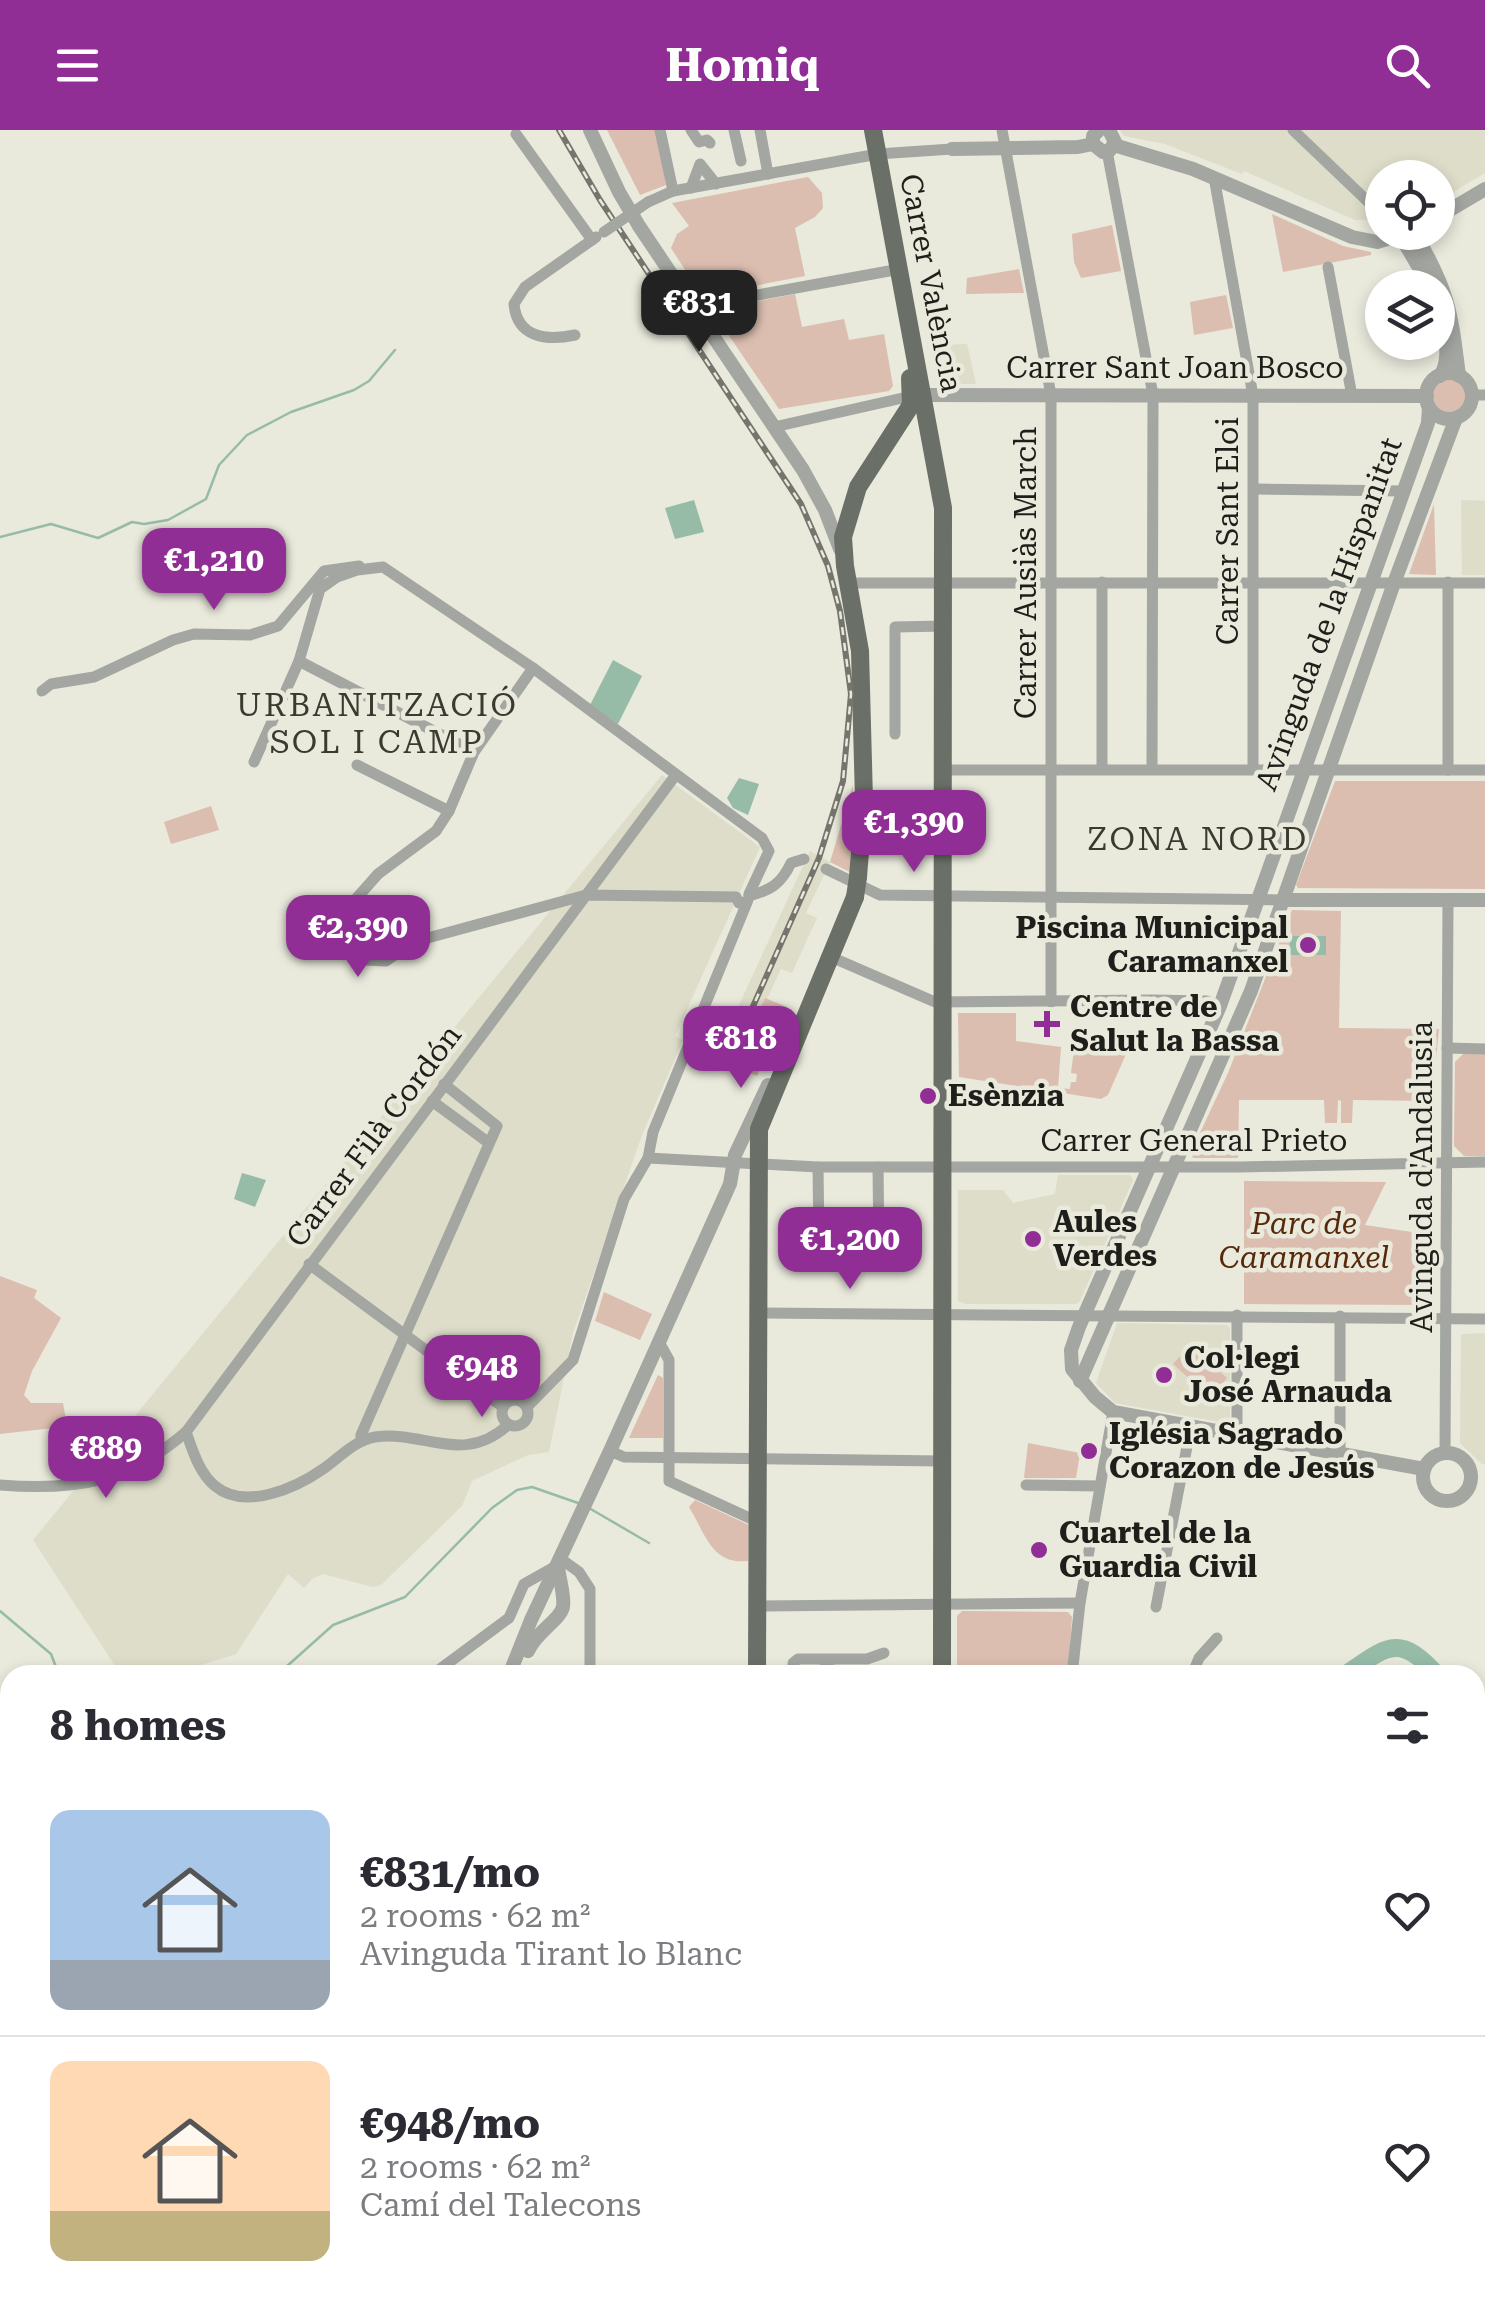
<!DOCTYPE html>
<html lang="en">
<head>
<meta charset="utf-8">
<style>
  :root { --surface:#fff; --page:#f7f7f7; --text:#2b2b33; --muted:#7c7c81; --line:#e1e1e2; --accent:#902e96 }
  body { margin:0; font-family:"Roboto Serif",serif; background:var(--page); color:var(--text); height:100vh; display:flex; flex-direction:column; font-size:38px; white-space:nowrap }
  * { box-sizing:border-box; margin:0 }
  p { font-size:32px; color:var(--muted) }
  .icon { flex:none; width:55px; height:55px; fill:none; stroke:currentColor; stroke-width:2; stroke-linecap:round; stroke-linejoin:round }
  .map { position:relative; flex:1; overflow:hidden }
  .panel { position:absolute; left:0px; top:1535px; width:1485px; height:642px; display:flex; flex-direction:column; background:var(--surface); border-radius:30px 30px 0 0; box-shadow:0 5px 15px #0003 }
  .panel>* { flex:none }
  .fabs { position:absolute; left:1365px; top:30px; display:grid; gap:20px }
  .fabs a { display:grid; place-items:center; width:90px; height:90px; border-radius:50%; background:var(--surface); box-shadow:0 5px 15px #0003; font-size:50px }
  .price { position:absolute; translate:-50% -85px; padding:0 22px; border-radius:20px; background:var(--accent); color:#fff; font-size:32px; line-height:65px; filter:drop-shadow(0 2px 5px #0008) }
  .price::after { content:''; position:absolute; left:50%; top:60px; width:30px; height:22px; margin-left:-15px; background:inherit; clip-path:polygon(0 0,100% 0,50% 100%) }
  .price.on { background:#222; color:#fff }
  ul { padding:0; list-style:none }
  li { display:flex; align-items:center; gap:30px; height:250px; padding:0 50px }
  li+li { border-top:2px solid var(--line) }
  li span { display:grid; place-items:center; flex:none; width:280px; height:200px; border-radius:20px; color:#555 }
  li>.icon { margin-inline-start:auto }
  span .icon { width:120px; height:120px; fill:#fffc; stroke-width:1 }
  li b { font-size:42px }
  h2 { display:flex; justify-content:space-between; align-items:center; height:120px; padding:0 50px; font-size:42px }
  header { display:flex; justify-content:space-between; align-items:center; height:130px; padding:0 50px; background:var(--accent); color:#fff; font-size:45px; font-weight:700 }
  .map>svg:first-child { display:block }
</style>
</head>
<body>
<header><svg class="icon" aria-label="menu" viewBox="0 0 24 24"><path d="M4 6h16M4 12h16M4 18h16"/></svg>Homiq<svg class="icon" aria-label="search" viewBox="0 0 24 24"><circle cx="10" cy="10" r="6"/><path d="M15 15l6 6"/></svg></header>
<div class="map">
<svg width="1485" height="2176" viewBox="0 0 1485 2176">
  <rect width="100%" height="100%" fill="#e9e9dc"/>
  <g fill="#ddddc9">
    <path d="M1120 0H1485V43L1438 71V48H1382V89L1355 90 1244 41 1242 44 1165 14 1124 6Z"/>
    <path d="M967 214 976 254H949L941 215Z"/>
    <path d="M1461 370 1485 371V445H1462Z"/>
    <path d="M662 645 760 717 675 906 683 910 642 1005 573 1203 549 1322 528 1325 472 1351 462 1376 381 1455 373 1457 323 1444 312 1449 304 1458 288 1444 236 1524 169 1545H121L33 1410Z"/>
    <path d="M810 721 830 732 806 783 817 788 792 843 781 839 736 936 715 927Z"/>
    <path d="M1058 1045H1130L1133 1050 1080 1171 1075 1174H966L958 1171V1060H1003L1013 1073 1055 1064Z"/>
    <path d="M1117 1193 1227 1195 1230 1198V1289L1225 1293 1115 1273 1096 1253Z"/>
    <path d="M1485 1203V1334H1482L1460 1313 1461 1204Z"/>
  </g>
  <g fill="#dbbeaf">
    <path d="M607 0H656L666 55 640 65Z"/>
    <path d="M808 47 822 63 823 78 815 87 795 98 805 146 702 166 671 118 677 104 689 96 672 73Z"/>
    <path d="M1272 84 1343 116 1371 122V125L1283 142Z"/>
    <path d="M1112 95 1121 141 1081 148 1074 132 1072 104Z"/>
    <path d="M1019 139 1024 163 966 164 967 148Z"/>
    <path d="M795 164 802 197 844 189 849 210 884 204 893 256 889 261 779 279 715 185 717 179Z"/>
    <path d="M1226 165 1233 198 1194 205 1190 172Z"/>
    <circle cx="1449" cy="266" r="17"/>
    <path d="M1434 374 1436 445 1409 444Z"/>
    <path d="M1335 651H1485V759L1298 758 1296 755Z"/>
    <path d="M853 655 850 742 830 732Z"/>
    <path d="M211 676 219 700 171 714 164 692Z"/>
    <path d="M1292 780 1341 781 1339 898 1439 899 1432 971 1353 970 1352 993H1341V971L1338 970 1337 993H1325L1324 970H1239L1238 1028H1193L1191 1022 1228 943Z"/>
    <path d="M765 868 787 877 757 946 736 936Z"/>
    <path d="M958 883H1016V911L1061 917 1058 958 1070 959 1071 952H1076L1077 944 1071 943 1074 919 1126 924 1108 965 1101 969 959 947Z"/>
    <path d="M1463 924H1485V1026H1464L1454 1016 1455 932Z"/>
    <path d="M1244 1051 1386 1052 1365 1095 1432 1105V1175L1244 1174Z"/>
    <path d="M0 1146 37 1160 34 1168 61 1188 32 1241 24 1265 31 1273H63L66 1290 53 1298 0 1304Z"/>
    <path d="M604 1162 652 1184 640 1210 595 1191Z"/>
    <path d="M1190 1215 1227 1248 1210 1267 1173 1234Z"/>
    <path d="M658 1245 663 1248V1308H629Z"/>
    <path d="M1028 1313 1080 1323 1076 1348H1024Z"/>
    <path d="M695 1370 749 1395 748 1431C712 1435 706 1405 689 1377Z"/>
    <path d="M962 1481 1068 1482 1072 1487 1068 1545H957V1486Z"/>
  </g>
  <g fill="#96bca8">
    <path d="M694 370 704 402 675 409 665 378Z"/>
    <path d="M613 530 642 546 618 594 590 575Z"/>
    <path d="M739 648 759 654 748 685 733 678 727 668Z"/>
    <rect x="1290" y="806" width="36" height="19"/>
    <path d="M242 1043 266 1050 255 1077 234 1069Z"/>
  </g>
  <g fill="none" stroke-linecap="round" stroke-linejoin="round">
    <g stroke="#96bca8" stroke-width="2.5">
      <path d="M0 407 51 394 98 408 132 392 144 394 168 390 206 369 219 335 247 305 291 282 354 260 369 251 395 220"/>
      <path d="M589 1378 649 1413"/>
      <path d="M0 1481 51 1524 59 1545"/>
      <path d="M268 1545 286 1537 333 1495 405 1467 492 1378 517 1360 532 1357 578 1373"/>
      <path d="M0 1730 10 1698"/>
    </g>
    <g stroke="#96bca8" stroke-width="18">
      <path d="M1345 1545C1386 1517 1399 1502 1437 1545"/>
      <path d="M1475 1588 1485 1602"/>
      <path d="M1475 1729 1485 1714"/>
      <path d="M1475 1820H1485"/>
      <path d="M1269 2168V2176"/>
    </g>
    <g stroke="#a3a6a1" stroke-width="11">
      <path d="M660 0 673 61"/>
      <path d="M691 0 699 12 707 10 710 13"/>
      <path d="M734 0 741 31"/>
      <path d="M760 0 768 44"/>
      <path d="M1002 0 1051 265V872"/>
      <path d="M1293 0 1382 85"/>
      <path d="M516 4 592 110 596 107"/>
      <path d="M1107 21 1153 265 1152 639"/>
      <path d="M1214 47 1253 266V639"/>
      <path d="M691 58 700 34 716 54"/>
      <path d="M648 72 673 61 878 24 952 19"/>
      <path d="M1328 137 1352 266"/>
      <path d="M695 180 703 175 889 141"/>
      <path d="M575 205C547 211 517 208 514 174L525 157 592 110"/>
      <path d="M1472 265H1485"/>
      <path d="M774 297 916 265"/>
      <path d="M1254 359 1403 361"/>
      <path d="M1102 452V639"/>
      <path d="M1448 452V640"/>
      <path d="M850 453H1485"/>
      <path d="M299 531 474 622"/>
      <path d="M533 538 474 622 449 681 436 701 378 744 340 787 346 816 364 830 386 831 413 812 586 765 736 767 739 773 746 772"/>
      <path d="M42 561 51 554 94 547 173 510 194 504 250 505 278 496 324 441 359 436"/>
      <path d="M895 604V497L945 496"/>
      <path d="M254 632 299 531 320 459 337 447 357 440 383 437 533 538 762 708 769 721 749 764"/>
      <path d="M357 635 449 681"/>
      <path d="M945 640H1485"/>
      <path d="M826 739 880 765 1283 770"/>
      <path d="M749 766C771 760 781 754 791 733L804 729"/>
      <path d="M831 827 935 872 1154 870 1207 871 1220 876"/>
      <path d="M1447 918 1485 919"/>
      <path d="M432 971 489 1013"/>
      <path d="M648 1028 818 1037H1241L1485 1032"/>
      <path d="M818 1037 819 1112"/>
      <path d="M878 1037 879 1116"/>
      <path d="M309 1134 503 1277"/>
      <path d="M758 1183 1485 1189"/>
      <path d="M659 1212 669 1230V1351L756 1391"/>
      <circle cx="515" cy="1283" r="13"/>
      <path d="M527 1277 573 1230 624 1069 648 1028 653 1002 748 770"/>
      <path d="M186 1302C193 1321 199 1343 215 1356 245 1381 296 1358 323 1339 339 1328 355 1310 375 1307 424 1300 463 1336 508 1295"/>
      <path d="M1237 1305V1185"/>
      <path d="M361 1311V1305L497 996 444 954"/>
      <path d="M610 1321 624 1327 942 1331"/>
      <path d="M1445 1323 1448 770"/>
      <path d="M1340 1324V1186"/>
      <path d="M0 1355C76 1361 127 1353 186 1302L675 646"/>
      <path d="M1026 1355 1100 1356"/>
      <path d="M561 1429 579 1442 590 1459V1545"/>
      <path d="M758 1476 1080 1473"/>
      <path d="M1156 1477 1191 1296"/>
      <path d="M823 1530 836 1545"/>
      <path d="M432 1545 509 1488 524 1454 556 1436"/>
      <path d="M793 1545V1533L798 1529H867L884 1523"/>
      <path d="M1072 1545 1080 1473 1113 1282"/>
      <path d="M1192 1545 1199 1528 1217 1508"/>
      <path d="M0 1941 10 1932"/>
      <path d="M1475 2140 1485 2147"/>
      <path d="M590 2168V2176"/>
      <path d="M1122 2168V2176"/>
      <path d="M1198 2168 1199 2176"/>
      <path d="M1236 2168 1237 2176"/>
      <path d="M1416 2168 1417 2176"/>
      <path d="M350 2176 352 2168"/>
      <path d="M426 2176V2168"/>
      <path d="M673 2176V2168"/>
      <path d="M848 2176 849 2168"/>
      <path d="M1035 2176V2168"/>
      <path d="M1468 2176 1470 2168"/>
    </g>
    <g stroke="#a3a6a1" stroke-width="14">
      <path d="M590 0 619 62 639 96 803 340 825 380 840 419"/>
      <path d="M1099 0 1093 6V14L1103 22 1110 20 1115 12 1109 0"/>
      <path d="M1114 15 1193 39 1352 107 1377 112 1409 102"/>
      <path d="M952 19 1078 17 1093 14"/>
      <path d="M1438 87 1485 59"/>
      <path d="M1414 102C1449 161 1451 181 1459 246"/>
      <path d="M1401 107 1431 158"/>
      <path d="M1438 176C1443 197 1453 227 1440 246"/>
      <circle cx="1449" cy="266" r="23"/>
      <path d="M924 265 1427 266"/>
      <path d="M1283 770H1485"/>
      <path d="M1080 1251 1251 861 1394 453 1456 288"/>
      <circle cx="1447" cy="1347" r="24"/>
      <path d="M1424 1339 1113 1282 1095 1267 1072 1239 1071 1220 1079 1197 1220 876 1428 293 1429 277"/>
      <path d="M528 1521C536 1502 560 1490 563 1477 565 1466 559 1448 558 1437"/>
      <path d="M509 1545 531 1490 610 1321 730 1054 735 1025 768 955"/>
      <path d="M1475 1572 1485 1580"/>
      <path d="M0 1997 10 1980"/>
    </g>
    <g stroke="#6a7067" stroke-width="18">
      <path d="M873 0 943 378 942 1545"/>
      <path d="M858 747 864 670 860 521 845 436 843 407 858 357 911 275 910 248"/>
      <path d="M757 1545 759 999 855 767"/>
      <path d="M757 2176V2168"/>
      <path d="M943 2176V2168"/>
    </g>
    <defs>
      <path id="rail" d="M559 0 600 70 801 374 828 436 840 481 851 564 843 651 819 728 730 928"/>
    </defs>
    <use href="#rail" stroke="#75756d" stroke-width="6"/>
    <use href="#rail" stroke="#e9e9dc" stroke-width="2.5" stroke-dasharray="8" stroke-linecap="butt"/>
    <path stroke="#a3a6a1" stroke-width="11" d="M604 102 648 72"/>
    <path stroke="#6a7067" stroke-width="18" d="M855 767 858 747"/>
  </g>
  <g fill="#902e96" stroke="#e9e9dc" stroke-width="4">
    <circle cx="1308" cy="815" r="10"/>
    <path d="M1042 879h10v10h10v10h-10v10h-10v-10h-10v-10h10z"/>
    <circle cx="928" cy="966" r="10"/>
    <circle cx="1033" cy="1109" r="10"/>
    <circle cx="1164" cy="1245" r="10"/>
    <circle cx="1089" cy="1321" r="10"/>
    <circle cx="1039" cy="1420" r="10"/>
  </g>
  <g text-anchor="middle" stroke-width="9" stroke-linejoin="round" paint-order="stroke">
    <g font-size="30" fill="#1e1e1a" stroke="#e9e9dc">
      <text transform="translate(931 153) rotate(79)" y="10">Carrer València</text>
      <text x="1175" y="248">Carrer Sant Joan Bosco</text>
      <text transform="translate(1228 401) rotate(-90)" y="10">Carrer Sant Eloi</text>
      <text transform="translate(1026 443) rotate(-90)" y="10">Carrer Ausiàs March</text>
      <text transform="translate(1329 484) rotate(-70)" y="10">Avinguda de la Hispanitat</text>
      <text transform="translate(374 1006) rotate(-53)" y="10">Carrer Filà Cordón</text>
      <text x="1194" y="1021">Carrer General Prieto</text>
      <text transform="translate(1422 1047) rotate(-90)" y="10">Avinguda d'Andalusia</text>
    </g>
    <g font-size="30" font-weight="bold" fill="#1e1e1a" stroke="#e9e9dc" text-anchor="start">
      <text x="1288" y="808" text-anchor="end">Piscina Municipal<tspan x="1288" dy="34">Caramanxel</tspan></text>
      <text x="1070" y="887">Centre de<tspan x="1070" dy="34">Salut la Bassa</tspan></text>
      <text x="948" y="976">Esènzia</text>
      <text x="1053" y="1102">Aules<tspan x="1053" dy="34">Verdes</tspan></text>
      <text x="1184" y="1238">Col·legi<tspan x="1184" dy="34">José Arnauda</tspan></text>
      <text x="1109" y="1314">Iglésia Sagrado<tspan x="1109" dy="34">Corazon de Jesús</tspan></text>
      <text x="1059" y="1413">Cuartel de la<tspan x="1059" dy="34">Guardia Civil</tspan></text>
    </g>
    <g font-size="30" font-style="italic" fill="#57280a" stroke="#e9e9dc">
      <text x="1304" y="1104">Parc de<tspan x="1304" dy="34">Caramanxel</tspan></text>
    </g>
    <g font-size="32" letter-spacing="2.5" fill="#3b3a31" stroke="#e9e9dc">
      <text x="377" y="586">URBANITZACIÓ<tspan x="377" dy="37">SOL I CAMP</tspan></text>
      <text x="1198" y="720">ZONA NORD</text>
    </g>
  </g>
</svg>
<div class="fabs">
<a><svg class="icon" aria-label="locate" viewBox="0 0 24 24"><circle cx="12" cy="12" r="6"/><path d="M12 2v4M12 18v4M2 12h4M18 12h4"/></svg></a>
<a><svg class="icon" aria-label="layers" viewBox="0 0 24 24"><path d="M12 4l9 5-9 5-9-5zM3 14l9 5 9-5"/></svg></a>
</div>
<b class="price on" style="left:699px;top:225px">€831</b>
<b class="price" style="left:214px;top:483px">€1,210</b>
<b class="price" style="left:914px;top:745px">€1,390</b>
<b class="price" style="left:358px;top:850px">€2,390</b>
<b class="price" style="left:741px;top:961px">€818</b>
<b class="price" style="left:850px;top:1162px">€1,200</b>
<b class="price" style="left:482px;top:1290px">€948</b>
<b class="price" style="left:106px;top:1371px">€889</b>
<section class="panel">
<h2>8 homes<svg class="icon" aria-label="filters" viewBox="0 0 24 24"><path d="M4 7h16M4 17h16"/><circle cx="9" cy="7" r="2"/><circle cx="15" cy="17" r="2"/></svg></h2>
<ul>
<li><span style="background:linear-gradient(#a9c7e8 75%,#9aa5b1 0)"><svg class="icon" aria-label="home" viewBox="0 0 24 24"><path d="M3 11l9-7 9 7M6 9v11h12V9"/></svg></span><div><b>€831/mo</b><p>2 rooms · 62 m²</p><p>Avinguda Tirant lo Blanc</p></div><svg class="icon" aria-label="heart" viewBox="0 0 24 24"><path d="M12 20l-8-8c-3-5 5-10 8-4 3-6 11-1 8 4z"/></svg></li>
<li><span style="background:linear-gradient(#ffd9b3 75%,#c2b280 0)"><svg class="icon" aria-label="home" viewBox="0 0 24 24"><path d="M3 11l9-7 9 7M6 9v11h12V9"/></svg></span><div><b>€948/mo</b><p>2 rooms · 62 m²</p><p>Camí del Talecons</p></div><svg class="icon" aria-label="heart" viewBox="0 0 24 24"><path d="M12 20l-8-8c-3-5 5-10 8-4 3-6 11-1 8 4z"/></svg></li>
</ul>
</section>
</div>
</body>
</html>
